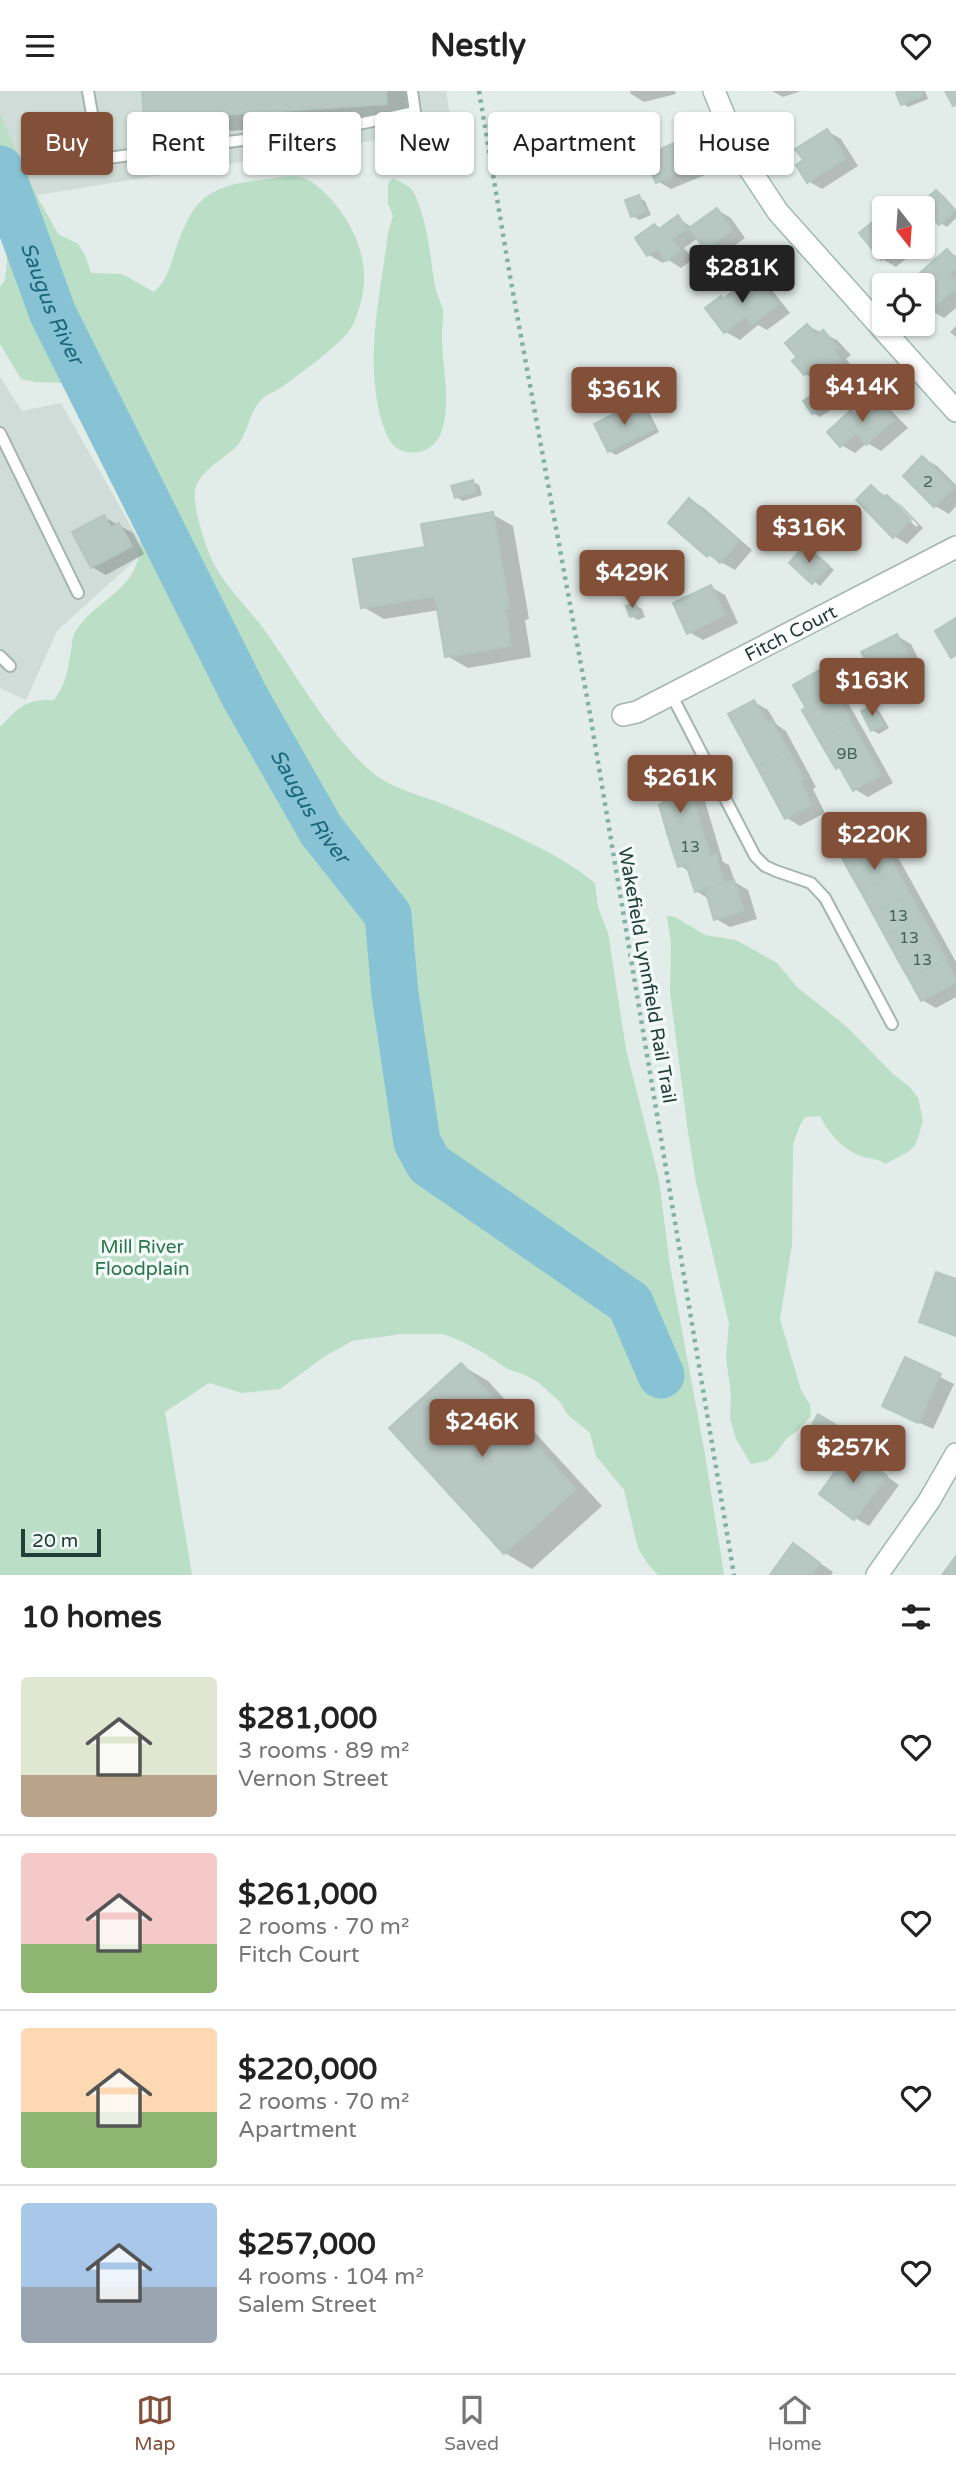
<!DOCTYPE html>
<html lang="en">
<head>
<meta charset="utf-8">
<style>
  :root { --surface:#fff; --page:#f6f6f6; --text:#222; --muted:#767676; --line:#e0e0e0; --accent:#824f39 }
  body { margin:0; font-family:"Varela Round",sans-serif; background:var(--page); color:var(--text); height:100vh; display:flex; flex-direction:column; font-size:26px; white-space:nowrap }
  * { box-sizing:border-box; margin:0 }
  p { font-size:23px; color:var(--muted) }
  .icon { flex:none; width:38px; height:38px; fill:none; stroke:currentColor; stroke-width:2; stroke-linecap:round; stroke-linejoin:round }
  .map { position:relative; height:1484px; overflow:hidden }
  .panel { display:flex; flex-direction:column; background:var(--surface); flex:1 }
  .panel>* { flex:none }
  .top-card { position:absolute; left:21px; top:21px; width:915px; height:63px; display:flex; gap:14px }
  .needle { width:46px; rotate:163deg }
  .buttons { position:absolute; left:872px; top:105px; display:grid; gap:14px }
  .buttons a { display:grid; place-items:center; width:63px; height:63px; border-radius:7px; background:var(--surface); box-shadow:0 2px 5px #0004; font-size:35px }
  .scale { position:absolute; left:21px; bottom:18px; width:80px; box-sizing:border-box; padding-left:7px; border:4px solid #213e38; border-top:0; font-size:19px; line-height:24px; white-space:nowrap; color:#213e38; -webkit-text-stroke:5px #f2f9f6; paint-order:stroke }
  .price { position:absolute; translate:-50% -60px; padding:0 16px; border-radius:7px; background:var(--accent); color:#fff; font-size:23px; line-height:46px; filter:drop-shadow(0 2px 4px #0008) }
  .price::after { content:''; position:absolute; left:50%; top:42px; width:21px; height:16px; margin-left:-10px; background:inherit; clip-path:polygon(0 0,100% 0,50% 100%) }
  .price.on { background:#222; color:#fff }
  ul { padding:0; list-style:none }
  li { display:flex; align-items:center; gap:21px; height:175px; padding:0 21px }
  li+li { border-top:2px solid var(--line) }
  li span { display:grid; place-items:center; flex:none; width:196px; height:140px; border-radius:7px; color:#555 }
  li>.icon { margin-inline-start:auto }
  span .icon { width:84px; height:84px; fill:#fffc; stroke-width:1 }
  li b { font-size:30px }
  h2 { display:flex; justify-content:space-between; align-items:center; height:84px; padding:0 21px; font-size:30px }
  .chip { padding:0 24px; border-radius:7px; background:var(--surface); box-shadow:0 2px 5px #0004; font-size:24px; line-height:63px }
  .chip.on { background:var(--accent); color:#fff }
  header { display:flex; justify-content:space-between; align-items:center; height:91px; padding:0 21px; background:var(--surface); font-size:32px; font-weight:700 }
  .menu { display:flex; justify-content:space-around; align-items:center; height:98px; border-top:2px solid var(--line); background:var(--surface); font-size:19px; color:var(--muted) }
  .menu a { display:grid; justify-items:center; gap:4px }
  .menu .on { color:var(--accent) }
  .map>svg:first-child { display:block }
</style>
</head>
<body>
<header><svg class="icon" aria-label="menu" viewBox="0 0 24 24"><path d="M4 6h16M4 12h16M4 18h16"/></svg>Nestly<svg class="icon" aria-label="heart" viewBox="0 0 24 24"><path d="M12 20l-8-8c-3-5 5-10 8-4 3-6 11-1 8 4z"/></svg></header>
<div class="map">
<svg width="956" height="1484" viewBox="0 0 956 1484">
  <rect width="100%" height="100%" fill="#e2ece8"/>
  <g fill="#d0dcd7">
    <path d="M0 0H446L452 37 0 110Z"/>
    <path d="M0 286 22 320 61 312 145 460 57 540 26 609 0 597Z"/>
  </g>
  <g fill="#badec6">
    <path d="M0 23 36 103 58 143 78 153 85 164 91 182 122 183 154 201C166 191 169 178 174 164 193 105 207 95 268 88 297 84 305 82 327 104 356 134 372 174 360 214 357 225 352 239 344 246 325 265 303 280 282 296 276 300 267 303 262 308 249 320 248 343 236 356 223 368 198 381 195 400 192 415 207 461 215 475 227 497 248 517 263 537 296 583 327 640 368 678 391 699 423 704 450 716 495 735 558 761 595 792L598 816 608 842 626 958 659 1089 670 1175 705 1363 724 1484H658L647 1472 638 1457 624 1399 596 1365 590 1342 568 1324 559 1310 539 1292 525 1284 508 1278 482 1261 461 1250 443 1243H401L352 1250 325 1265 280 1298 242 1302 209 1292 165 1321 192 1484H0V636C19 616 25 608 54 609 66 593 68 579 71 560 72 555 72 548 74 544 84 521 116 506 130 486 167 431 93 338 66 292L35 291 21 288 0 253V196L5 189 7 172V147L0 127Z"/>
    <path d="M393 87C401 92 410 94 414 102 427 129 430 162 434 190 435 200 441 210 443 220 444 229 441 238 442 247 442 276 452 314 441 342 437 352 428 360 418 361 395 364 388 350 382 331 364 268 380 206 388 142L393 125 388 112V92Z"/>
    <path d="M669 825 675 826 705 844 736 849 777 872 797 896 847 936 893 983 910 996 918 1007 923 1029 918 1047 915 1054 908 1061 885 1073C879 1068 872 1068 864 1066 844 1060 829 1043 820 1025L805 1026 800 1034 793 1053 792 1154 780 1228 801 1299 810 1314 811 1325 797 1340 787 1347 775 1363 767 1370 751 1373 736 1348 730 1328 731 1304 726 1266 729 1233 696 1091 688 1041 670 901 671 851 667 826Z"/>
  </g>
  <g fill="#0003" fill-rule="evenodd">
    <path d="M143 0H412L414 27 172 44 145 28Z"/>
    <path d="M630 0H675L676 3 644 11 631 3Z"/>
    <path d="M772 0H801L783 6Z"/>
    <path d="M904 0H925L928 8 908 16 902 12Z"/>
    <path d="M638 31 652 39 661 60 685 49 699 57 710 82 671 98 657 90 648 71 643 73 629 65Z"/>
    <path d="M827 40 841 48 858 75 822 98 808 90 805 70Z"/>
    <path d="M936 101 943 104 956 119V127L947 136 940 132Z"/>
    <path d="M638 106 645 110 651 124 639 129 633 125Z"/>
    <path d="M717 119 731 127 745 147 720 165 706 157 698 147 684 157 693 168 681 177 667 168 663 172 649 164 655 135 661 139 678 127 693 137Z"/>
    <path d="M922 136 931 146 922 154Z"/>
    <path d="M884 156H920L896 176 882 168Z"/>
    <path d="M947 160 956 165V217L944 227 930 219 922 210V194H909Z"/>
    <path d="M754 186 768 194 790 222 767 239 758 234 740 249 726 241 724 209Z"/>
    <path d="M808 235 837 249 851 264 846 268 854 277 833 296 805 283 799 266Z"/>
    <path d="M956 235V246L950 241Z"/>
    <path d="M824 298 830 302 838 314 820 326 813 322Z"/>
    <path d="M875 308 889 317 908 337 881 360 867 352 855 362 841 354 852 321 857 324Z"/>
    <path d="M639 312 646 315 659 341 616 364 609 360Z"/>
    <path d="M923 367 937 375 956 394V415L949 423 935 415Z"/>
    <path d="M473 391 479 394 482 404 463 410 456 406Z"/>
    <path d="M871 396 901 414 923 437 907 453 894 445ZM890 409 898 413 918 434 916 436Z"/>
    <path d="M690 409 704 417 752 459 735 479 708 464Z"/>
    <path d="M492 423 513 435 529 528 525 529 531 566 468 577 447 565 439 519 384 528 363 516 427 458Z"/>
    <path d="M104 426 133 442 144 463 106 484 92 476Z"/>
    <path d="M805 456 834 479 820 495 791 472Z"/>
    <path d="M711 496 725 504 738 532 703 549 689 541Z"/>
    <path d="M635 514 642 518 645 526 638 529 631 525Z"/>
    <path d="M897 545 911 553 924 579 912 585 916 595 906 600 895 593 891 595 877 587Z"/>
    <path d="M821 580 835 588 893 692 868 706 854 698 844 681 837 676 808 618Z"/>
    <path d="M754 611 768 619 777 634 786 640 816 696 813 698 825 722 800 735 787 727Z"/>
    <path d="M873 616 879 620 889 637 879 643 872 639Z"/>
    <path d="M683 675 697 683 723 771 729 774 735 791 748 799 757 828 730 836 716 828 709 808 696 800 690 781 679 774 666 714Z"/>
    <path d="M874 740 888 748 956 871V906L936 917 922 909Z"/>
    <path d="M956 1190V1246L921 1230Z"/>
    <path d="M905 1268 954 1293 933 1338 898 1322Z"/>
    <path d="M461 1274 488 1290 602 1415 532 1478 505 1462 392 1337Z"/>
    <path d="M819 1326 841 1339 836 1348 813 1335Z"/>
    <path d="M852 1361 899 1394 869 1435 855 1427Z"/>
    <path d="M794 1454 833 1481 831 1484H772Z"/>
  </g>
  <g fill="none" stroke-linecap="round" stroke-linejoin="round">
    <path stroke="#87c3d4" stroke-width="47" id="s1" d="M0 78 53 223 245 606 321 739 388 824 395 903 417 1051 429 1073 630 1212 661 1284"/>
  </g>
  <g fill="#b7c7c1" stroke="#b4c6c0" stroke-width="2">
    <path d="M142 0H386L387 13 144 29Z"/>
    <path d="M900 0H921L922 5 901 14 896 2Z"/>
    <path d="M945 0H956V13L953 15Z"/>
    <path d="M638 30 652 62 685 47 697 74 656 92 642 60 628 66 616 39Z"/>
    <path d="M827 38 846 67 807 92 796 74 803 69 795 58Z"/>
    <path d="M936 99 955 119 939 134 920 113Z"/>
    <path d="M639 104 645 121 631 126 625 109Z"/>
    <path d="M717 117 732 139 705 159 689 137Z"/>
    <path d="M884 122V156H897L881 169 859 142Z"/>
    <path d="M678 124 687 138 672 148 680 160 666 170 658 158 647 165 635 147 654 133 659 138Z"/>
    <path d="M947 158 956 168V177L949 183 956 191V197L929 220 922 213V194H906Z"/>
    <path d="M754 184 777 214 752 233 746 225 724 242 705 217 721 205 723 208Z"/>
    <path d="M807 233 817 244 823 239 838 256 834 259 841 269 818 289 809 280 804 284 792 270 797 266 785 252Z"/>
    <path d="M824 296 833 310 812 323 803 310Z"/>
    <path d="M875 306 895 328 866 354 856 342 840 356 827 341 851 319 856 324Z"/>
    <path d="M639 310 654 338 608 361 594 333Z"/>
    <path d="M922 365 954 396 934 416 903 385Z"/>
    <path d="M473 389 476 401 455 407 451 395Z"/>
    <path d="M871 394 884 407 887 404 911 429 893 447 856 409Z"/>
    <path d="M689 407 739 450 720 472 710 463 707 466 668 432Z"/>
    <path d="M493 421 509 517H505L511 555 445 566 435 505 361 517 353 468 425 456 421 433Z"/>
    <path d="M104 424 111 436 119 432 132 455 91 477 72 441Z"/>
    <path d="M805 454 829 475 812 493 789 472Z"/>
    <path d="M711 494 725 524 687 543 673 512Z"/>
    <path d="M635 512 639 523 630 526 626 515Z"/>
    <path d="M956 527V564L951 567 935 540Z"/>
    <path d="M897 543 911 571 899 577 904 587 891 593 886 583 876 588 861 561Z"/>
    <path d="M821 578 851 631 819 649 802 619 806 617 793 594Z"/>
    <path d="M754 609 767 632 772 630 788 659 757 676 728 623Z"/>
    <path d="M873 614 883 634 871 640 861 620Z"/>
    <path d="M851 631 881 684 853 700 839 675 836 678 819 649Z"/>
    <path d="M788 659 804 688 800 690 812 713 785 728 757 676Z"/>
    <path d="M683 673 692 704 663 713 654 682Z"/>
    <path d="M692 704 701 735 668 745 659 714Z"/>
    <path d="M701 735 711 766 678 776 668 745Z"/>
    <path d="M874 738 886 760 849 780 837 758Z"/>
    <path d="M886 760 898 781 861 801 849 780Z"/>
    <path d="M716 764 724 792 695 801 686 773Z"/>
    <path d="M898 781 910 803 873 823 861 801Z"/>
    <path d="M734 789 744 820 714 829 705 798Z"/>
    <path d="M910 803 922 825 885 845 873 823Z"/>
    <path d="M922 825 934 846 897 867 885 845Z"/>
    <path d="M934 846 946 868 909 888 897 867Z"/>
    <path d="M946 868 956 891 921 910 909 888Z"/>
    <path d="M936 1181 956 1188V1245L919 1231Z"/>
    <path d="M905 1266 941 1283 918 1332 882 1315Z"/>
    <path d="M461 1272 576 1398 504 1463 389 1337Z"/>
    <path d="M818 1323 836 1334 828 1346 811 1336Z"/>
    <path d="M851 1359 887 1385 854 1429 819 1403Z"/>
    <path d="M793 1452 820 1472 812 1484H770Z"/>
    <path d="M956 1465V1484H942Z"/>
  </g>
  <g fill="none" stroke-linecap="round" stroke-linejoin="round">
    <defs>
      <g id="lane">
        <path d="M88 0 100 68 349 35 415 21 412 0"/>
        <path d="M0 342 78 502"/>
        <path d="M0 565 10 575"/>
        <path d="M671 603 755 765 765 775 776 780 811 792 825 807 892 933"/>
      </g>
      <g id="street">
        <path id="s2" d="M623 624 637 621 956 456"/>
      </g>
      <g id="secondary">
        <path d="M714 0 741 65 778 121 956 320"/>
        <path d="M877 1484 929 1410 956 1363"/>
      </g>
    </defs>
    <use href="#lane" stroke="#a4b4b0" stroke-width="14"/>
    <use href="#street" stroke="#a4b4b0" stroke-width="24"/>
    <use href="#secondary" stroke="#9fb9b1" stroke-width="24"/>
    <path stroke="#81b1a5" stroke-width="4.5" stroke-dasharray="3.5 5" stroke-linecap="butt" d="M479 0 510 185 590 623 734 1484"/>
    <use href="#lane" stroke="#fff" stroke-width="10"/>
    <use href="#street" stroke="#fff" stroke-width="21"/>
    <use href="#secondary" stroke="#fff" stroke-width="21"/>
  </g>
  <g text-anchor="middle" stroke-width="7" stroke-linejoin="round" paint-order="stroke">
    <g font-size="16" fill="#46605a">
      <text x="928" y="396">2</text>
      <text x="847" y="668">9B</text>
      <text x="690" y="761">13</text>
      <text x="898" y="830">13</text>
      <text x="909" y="852">13</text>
      <text x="922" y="874">13</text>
    </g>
    <g font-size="19" fill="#213e38" stroke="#f2f9f6">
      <text dy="7" stroke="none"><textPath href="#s2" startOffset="187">Fitch Court</textPath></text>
      <text transform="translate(648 884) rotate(80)" y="7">Wakefield Lynnfield Rail Trail</text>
    </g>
    <g font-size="19" fill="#2a764c" stroke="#f2f9f6">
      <text x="142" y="1162">Mill River<tspan x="142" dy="22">Floodplain</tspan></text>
    </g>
    <g font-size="21" font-style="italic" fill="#19667c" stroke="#f2f9f6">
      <text dy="7" stroke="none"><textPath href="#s1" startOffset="144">Saugus River</textPath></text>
      <text dy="7" stroke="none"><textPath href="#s1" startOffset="710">Saugus River</textPath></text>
    </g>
  </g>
</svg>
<div class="buttons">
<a><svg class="needle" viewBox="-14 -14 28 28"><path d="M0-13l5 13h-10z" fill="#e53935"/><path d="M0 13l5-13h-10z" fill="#767676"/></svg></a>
<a><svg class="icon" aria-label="locate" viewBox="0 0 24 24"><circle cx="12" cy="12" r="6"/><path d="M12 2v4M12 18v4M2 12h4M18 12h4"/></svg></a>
</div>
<div class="scale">20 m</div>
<b class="price on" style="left:742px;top:214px">$281K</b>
<b class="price" style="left:862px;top:333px">$414K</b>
<b class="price" style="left:624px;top:336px">$361K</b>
<b class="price" style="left:809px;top:474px">$316K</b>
<b class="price" style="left:632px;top:519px">$429K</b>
<b class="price" style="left:872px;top:627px">$163K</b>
<b class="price" style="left:680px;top:724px">$261K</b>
<b class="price" style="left:874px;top:781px">$220K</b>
<b class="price" style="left:482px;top:1368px">$246K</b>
<b class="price" style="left:853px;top:1394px">$257K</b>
<div class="top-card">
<a class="chip on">Buy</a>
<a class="chip">Rent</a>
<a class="chip">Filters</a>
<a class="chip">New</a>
<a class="chip">Apartment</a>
<a class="chip">House</a>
</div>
</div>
<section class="panel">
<h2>10 homes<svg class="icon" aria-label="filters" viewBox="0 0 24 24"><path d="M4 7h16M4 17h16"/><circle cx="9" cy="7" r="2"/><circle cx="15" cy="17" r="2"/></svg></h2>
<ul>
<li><span style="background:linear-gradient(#dfe7d0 70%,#b9a48a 0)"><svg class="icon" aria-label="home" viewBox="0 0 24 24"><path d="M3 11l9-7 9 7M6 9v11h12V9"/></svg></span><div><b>$281,000</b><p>3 rooms · 89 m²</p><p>Vernon Street</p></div><svg class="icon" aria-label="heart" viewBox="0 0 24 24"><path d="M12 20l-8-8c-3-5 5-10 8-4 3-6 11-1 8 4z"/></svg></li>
<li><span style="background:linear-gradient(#f6c9c9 65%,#8fb573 0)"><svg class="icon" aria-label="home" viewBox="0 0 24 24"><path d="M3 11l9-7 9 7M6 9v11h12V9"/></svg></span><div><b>$261,000</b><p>2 rooms · 70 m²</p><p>Fitch Court</p></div><svg class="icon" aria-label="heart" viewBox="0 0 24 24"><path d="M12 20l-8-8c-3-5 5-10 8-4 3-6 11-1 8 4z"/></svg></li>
<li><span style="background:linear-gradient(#ffd9b3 60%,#8fb573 0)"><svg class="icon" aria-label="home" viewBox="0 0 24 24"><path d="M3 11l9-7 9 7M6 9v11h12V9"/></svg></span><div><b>$220,000</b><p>2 rooms · 70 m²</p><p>Apartment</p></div><svg class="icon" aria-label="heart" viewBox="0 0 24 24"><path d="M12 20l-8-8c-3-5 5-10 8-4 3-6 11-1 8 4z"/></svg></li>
<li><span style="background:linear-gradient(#a9c7e8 60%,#9aa5b1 0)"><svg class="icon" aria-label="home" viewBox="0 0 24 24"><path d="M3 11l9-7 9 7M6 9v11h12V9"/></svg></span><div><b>$257,000</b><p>4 rooms · 104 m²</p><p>Salem Street</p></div><svg class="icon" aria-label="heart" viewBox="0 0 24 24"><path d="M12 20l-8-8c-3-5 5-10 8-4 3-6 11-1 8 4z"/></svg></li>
</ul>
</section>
<nav class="menu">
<a class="on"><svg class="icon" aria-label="map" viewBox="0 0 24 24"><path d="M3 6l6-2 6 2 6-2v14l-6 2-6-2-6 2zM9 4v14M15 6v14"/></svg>Map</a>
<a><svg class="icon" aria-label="saved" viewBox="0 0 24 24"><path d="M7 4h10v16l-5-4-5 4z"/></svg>Saved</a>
<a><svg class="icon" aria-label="home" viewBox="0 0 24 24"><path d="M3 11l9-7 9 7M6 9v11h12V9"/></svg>Home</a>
</nav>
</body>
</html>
